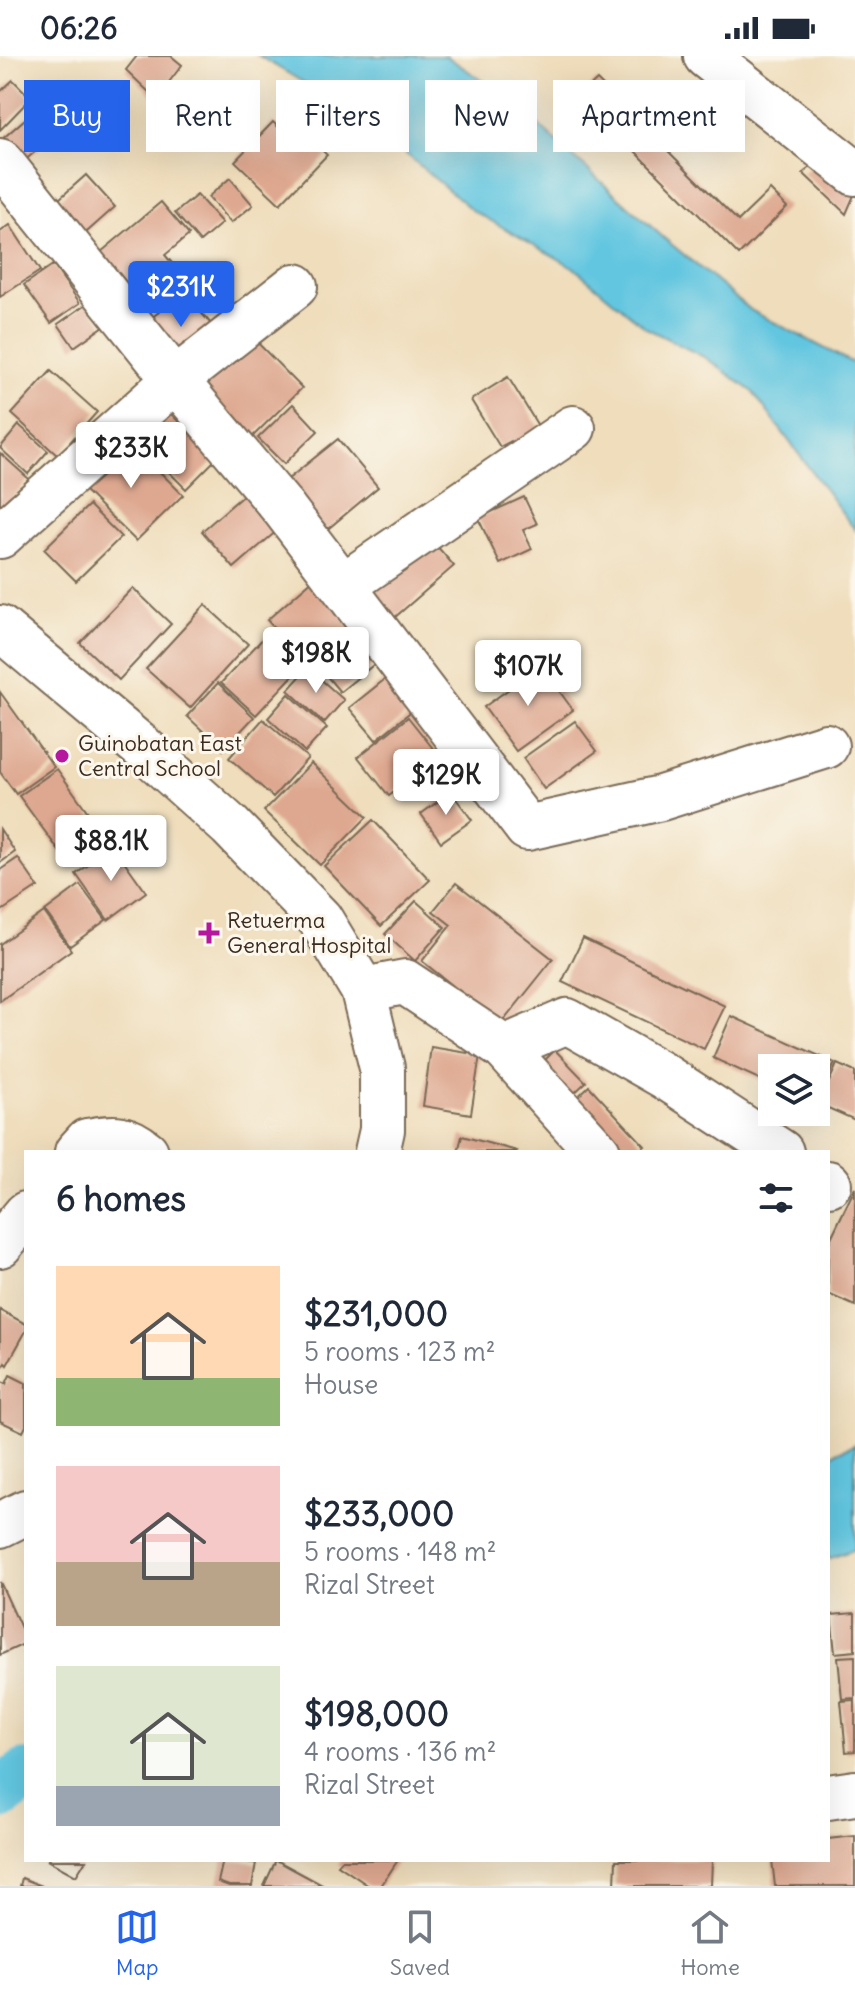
<!DOCTYPE html>
<html lang="en">
<head>
<meta charset="utf-8">
<style>
  :root { --surface:#fff; --page:#f6f6f7; --text:#1f2937; --muted:#747a83; --line:#e0e1e3; --accent:#2563eb }
  body { margin:0; font-family:Delius,sans-serif; background:var(--page); color:var(--text); height:100vh; display:flex; flex-direction:column; font-size:30px; white-space:nowrap }
  * { box-sizing:border-box; margin:0 }
  p { font-size:26px; color:var(--muted) }
  .icon { flex:none; width:44px; height:44px; fill:none; stroke:currentColor; stroke-width:2; stroke-linecap:round; stroke-linejoin:round }
  .map { position:relative; flex:1; overflow:hidden }
  .sheet { position:absolute; left:24px; top:1094px; width:806px; height:712px; display:flex; flex-direction:column; background:var(--surface); border-radius:0px; box-shadow:0 8px 32px #0002 }
  .sheet>* { flex:none }
  .guide { position:absolute; left:24px; top:24px; width:808px; height:72px; display:flex; gap:16px }
  .buttons { position:absolute; left:758px; top:998px; display:grid; gap:16px }
  .buttons a { display:grid; place-items:center; width:72px; height:72px; border-radius:0px; background:var(--surface); box-shadow:0 8px 32px #0002; font-size:40px }
  .price { position:absolute; translate:-50% -68px; padding:0 18px; border-radius:8px; background:#fff; color:#222; font-size:26px; line-height:52px; filter:drop-shadow(0 2px 4px #0008) }
  .price::after { content:''; position:absolute; left:50%; top:48px; width:24px; height:18px; margin-left:-12px; background:inherit; clip-path:polygon(0 0,100% 0,50% 100%) }
  .price.selected { background:var(--accent); color:#fff }
  ul { padding:0; list-style:none }
  li { display:flex; align-items:center; gap:24px; height:200px; padding:0 32px }
  li span { display:grid; place-items:center; flex:none; width:224px; height:160px; border-radius:0px; color:#555 }
  li>.icon { margin-inline-start:auto }
  span .icon { width:96px; height:96px; fill:#fffc; stroke-width:1 }
  li b { font-size:34px }
  h2 { display:flex; justify-content:space-between; align-items:center; height:96px; padding:0 32px; font-size:34px }
  .tag { padding:0 28px; border-radius:0px; background:var(--surface); box-shadow:0 8px 32px #0002; font-size:28px; line-height:72px }
  .tag.selected { background:var(--accent); color:#fff }
  .status { display:flex; justify-content:space-between; align-items:center; height:56px; padding:0 40px; background:var(--surface); direction:ltr }
  .status svg { height:22px; fill:currentColor }
  .tabs { display:flex; justify-content:space-around; align-items:center; height:112px; border-top:2px solid var(--line); background:var(--surface); font-size:22px; color:var(--muted) }
  .tabs a { display:grid; justify-items:center; gap:4px }
  .tabs .selected { color:var(--accent) }
  .map>svg:first-child { display:block }
</style>
</head>
<body>
<div class="status"><b>06:26</b><svg viewBox="0 0 49 12"><path d="M0 12V9h3v3zM5 12V6h3v6zM10 12V3h3v9zM15 12V0h3v12zM26 1h20v11H26zM47 4h2v5h-2z"/></svg></div>
<div class="map">
<svg width="855" height="1830" viewBox="0 0 855 1830">
  <rect width="100%" height="100%" fill="#fbf7ec"/>
  <filter id="ink" filterUnits="userSpaceOnUse"><feTurbulence type="fractalNoise" baseFrequency=".0125" numOctaves="2"/><feDisplacementMap in="SourceGraphic" scale="16" xChannelSelector="R" yChannelSelector="G"/><feConvolveMatrix kernelMatrix="1 2 1 2 8 2 1 2 1" color-interpolation-filters="sRGB"/></filter>
  <filter id="wash" filterUnits="userSpaceOnUse"><feTurbulence type="fractalNoise" baseFrequency=".006" numOctaves="4" result="noise"/><feDisplacementMap in="SourceGraphic" scale="32" xChannelSelector="R" yChannelSelector="G"/><feGaussianBlur stdDeviation="1.8" result="paint"/><feColorMatrix in="noise" values="0 0 0 0 0 0 0 0 0 0 0 0 0 0 0 0 0 1.4 0 .05"/><feComposite in="paint" operator="in"/></filter>
  <g filter="url(#wash)">
    <rect width="100%" height="100%" fill="#efddbb"/>
    <g fill="#62c6e0" stroke="#4e787f" stroke-width="2">
      <path d="M259 0H446L507 41 665 183 752 255 855 308V474L752 335 706 302 646 272 573 211 472 154 365 63Z"/>
      <path d="M855 1388V1493L828 1503V1400Z"/>
    </g>
    <g fill="none" stroke-linecap="round" stroke-linejoin="round">
      <path stroke="#62c6e0" stroke-width="52" d="M0 1738 26 1719"/>
    </g>
    <g id="blocks">
      <g fill="#dea890">
        <path d="M137 0H171L182 9 156 43 126 14Z"/>
        <path d="M13 24 31 42 0 74V36Z"/>
        <path d="M597 24 738 165 770 134 787 151 739 199 580 40Z"/>
        <path d="M42 48 63 72 16 112 0 85Z"/>
        <path d="M273 66 294 86 303 76 327 99 280 148 235 105Z"/>
        <path d="M820 104 855 137 846 158 803 117Z"/>
        <path d="M86 119 115 151 79 183 50 151Z"/>
        <path d="M230 122 253 149 231 167 208 141Z"/>
        <path d="M197 139 222 167 200 186 175 157Z"/>
        <path d="M161 146 189 179 165 199 184 221 142 256 95 201Z"/>
        <path d="M10 169 40 215 0 241V176Z"/>
        <path d="M53 209 80 247 51 267 24 229Z"/>
        <path d="M183 236 219 277 180 311 143 269Z"/>
        <path d="M88 247 104 270 74 291 58 268Z"/>
        <path d="M247 276 302 332 246 387 190 332Z"/>
        <path d="M51 315 97 356 58 400 12 358Z"/>
        <path d="M508 321 543 378 517 394 511 385 500 391 471 344Z"/>
        <path d="M293 348 318 375 284 408 258 382Z"/>
        <path d="M163 350 216 403 186 433 133 380Z"/>
        <path d="M19 369 48 395 28 418 0 392Z"/>
        <path d="M126 382 183 439 136 485 79 429Z"/>
        <path d="M338 383 378 431 323 477 282 428Z"/>
        <path d="M0 397 29 423 0 456Z"/>
        <path d="M247 436 279 473 234 512 202 475Z"/>
        <path d="M524 441 537 468 523 474 532 493 500 508 478 462Z"/>
        <path d="M89 449 121 481 76 525 44 493Z"/>
        <path d="M424 475 454 510 394 562 363 526Z"/>
        <path d="M314 523 355 570 320 600 305 583 293 593 267 564Z"/>
        <path d="M133 532 171 568 119 624 80 587Z"/>
        <path d="M205 549 248 588 190 652 146 613Z"/>
        <path d="M359 571 383 601 340 636 315 606Z"/>
        <path d="M270 575 304 608 256 659 221 627Z"/>
        <path d="M541 610 573 654 516 695 484 651Z"/>
        <path d="M308 612 344 644 324 667 288 634Z"/>
        <path d="M394 616 420 648 376 684 349 652Z"/>
        <path d="M218 627 254 661 223 694 187 660Z"/>
        <path d="M0 636 54 711 16 738 0 716Z"/>
        <path d="M289 638 327 672 305 696 268 662Z"/>
        <path d="M408 661 439 700 389 740 358 701Z"/>
        <path d="M263 663 308 702 273 741 229 702Z"/>
        <path d="M575 665 597 695 544 733 523 702Z"/>
        <path d="M311 707 367 761 320 809 264 755Z"/>
        <path d="M57 713 105 780 68 807 19 740Z"/>
        <path d="M451 736 472 764 441 786 421 758Z"/>
        <path d="M373 764 430 824 381 870 324 810Z"/>
        <path d="M0 773 15 796 0 807Z"/>
        <path d="M114 791 146 836 108 864 76 818Z"/>
        <path d="M18 802 38 831 0 856V814Z"/>
        <path d="M456 827 553 903 501 968 422 905 451 869 433 855Z"/>
        <path d="M80 829 106 864 70 890 45 855Z"/>
        <path d="M416 845 445 871 415 905 385 878Z"/>
        <path d="M44 856 71 894 0 945V888Z"/>
        <path d="M583 882 725 950 704 993 562 926Z"/>
        <path d="M731 960 835 1007 816 1047V1012H772V1029L713 1002Z"/>
        <path d="M431 991 480 999 471 1058 423 1050Z"/>
        <path d="M555 994 586 1026 567 1044 537 1012Z"/>
        <path d="M837 1008 855 1016V1064L819 1048Z"/>
        <path d="M589 1030 645 1090 638 1096H618L571 1047Z"/>
        <path d="M462 1080 517 1095 516 1096H458Z"/>
        <path d="M855 1132V1250L828 1238V1188Z"/>
        <path d="M0 1254 26 1268V1275L7 1309 5 1307 0 1316Z"/>
        <path d="M10 1319 26 1327V1370L23 1376 0 1365V1329L2 1326 6 1328Z"/>
        <path d="M0 1526 26 1583V1587L0 1599Z"/>
        <path d="M855 1557V1595L835 1597 831 1559Z"/>
        <path d="M855 1600V1642L842 1643 838 1601Z"/>
        <path d="M855 1644V1695L846 1696 841 1645Z"/>
        <path d="M855 1780V1830H775L772 1804H828V1783Z"/>
        <path d="M47 1804H86L76 1820Z"/>
        <path d="M223 1804 256 1807 252 1830H229L218 1826Z"/>
        <path d="M276 1804 324 1830H264Z"/>
        <path d="M342 1804H398L381 1830H369L338 1809Z"/>
        <path d="M616 1804H712L711 1830H615Z"/>
        <path d="M22 1822 42 1830H20Z"/>
      </g>
    </g>
  </g>
  <g filter="url(#ink)">
    <use href="#blocks" fill-opacity="0" stroke="#7a6955" stroke-width="2"/>
    <g fill="none" stroke-linecap="round" stroke-linejoin="round">
      <defs>
        <g id="minor">
          <path d="M706 0 855 117"/>
          <path d="M0 105 175 324 284 453 527 772 661 742 826 690"/>
          <path d="M0 480 175 324 295 230"/>
          <path d="M344 529 573 372"/>
          <path d="M363 934 405 926 504 992 598 1096"/>
          <path d="M504 992 567 965 664 1020 781 1096"/>
          <path d="M77 1096 87 1085C113 1081 125 1078 146 1096"/>
          <path d="M828 1127 829 1128"/>
          <path d="M0 1189 26 1158"/>
          <path d="M0 1469 26 1456"/>
        </g>
        <g id="major">
          <path d="M0 572 143 692 230 770 320 863 363 934 382 1012V1074L377 1096"/>
          <path d="M828 1741 855 1737"/>
        </g>
      </defs>
      <use href="#minor" stroke="#7a6955" stroke-width="48"/>
      <use href="#major" stroke="#7a6955" stroke-width="48"/>
      <use href="#minor" stroke="#fff" stroke-width="44"/>
      <use href="#major" stroke="#fff" stroke-width="44"/>
    </g>
  </g>
  <g fill="#b5179e" stroke="#fbf7ec" stroke-width="3">
    <circle cx="62" cy="700" r="8"/>
    <path d="M205 865h8v8h8v8h-8v8h-8v-8h-8v-8h8z"/>
  </g>
  <g text-anchor="middle" stroke-width="6" stroke-linejoin="round" paint-order="stroke">
    <g font-size="22" fill="#3b2a1e" stroke="#fbf7ec" text-anchor="start">
      <text x="78" y="695">Guinobatan East<tspan x="78" dy="25">Central School</tspan></text>
      <text x="227" y="872">Retuerma<tspan x="227" dy="25">General Hospital</tspan></text>
    </g>
  </g>
</svg>
<div class="buttons">
<a><svg class="icon" aria-label="layers" viewBox="0 0 24 24"><path d="M12 4l9 5-9 5-9-5zM3 14l9 5 9-5"/></svg></a>
</div>
<b class="price selected" style="left:181px;top:273px">$231K</b>
<b class="price" style="left:131px;top:434px">$233K</b>
<b class="price" style="left:316px;top:639px">$198K</b>
<b class="price" style="left:528px;top:652px">$107K</b>
<b class="price" style="left:446px;top:761px">$129K</b>
<b class="price" style="left:111px;top:827px">$88.1K</b>
<div class="guide">
<a class="tag selected">Buy</a>
<a class="tag">Rent</a>
<a class="tag">Filters</a>
<a class="tag">New</a>
<a class="tag">Apartment</a>
</div>
<section class="sheet">
<h2>6 homes<svg class="icon" aria-label="filters" viewBox="0 0 24 24"><path d="M4 7h16M4 17h16"/><circle cx="9" cy="7" r="2"/><circle cx="15" cy="17" r="2"/></svg></h2>
<ul>
<li><span style="background:linear-gradient(#ffd9b3 70%,#8fb573 0)"><svg class="icon" aria-label="home" viewBox="0 0 24 24"><path d="M3 11l9-7 9 7M6 9v11h12V9"/></svg></span><div><b>$231,000</b><p>5 rooms · 123 m²</p><p>House</p></div></li>
<li><span style="background:linear-gradient(#f6c9c9 60%,#b9a48a 0)"><svg class="icon" aria-label="home" viewBox="0 0 24 24"><path d="M3 11l9-7 9 7M6 9v11h12V9"/></svg></span><div><b>$233,000</b><p>5 rooms · 148 m²</p><p>Rizal Street</p></div></li>
<li><span style="background:linear-gradient(#dfe7d0 75%,#9aa5b1 0)"><svg class="icon" aria-label="home" viewBox="0 0 24 24"><path d="M3 11l9-7 9 7M6 9v11h12V9"/></svg></span><div><b>$198,000</b><p>4 rooms · 136 m²</p><p>Rizal Street</p></div></li>
</ul>
</section>
</div>
<nav class="tabs">
<a class="selected"><svg class="icon" aria-label="map" viewBox="0 0 24 24"><path d="M3 6l6-2 6 2 6-2v14l-6 2-6-2-6 2zM9 4v14M15 6v14"/></svg>Map</a>
<a><svg class="icon" aria-label="saved" viewBox="0 0 24 24"><path d="M7 4h10v16l-5-4-5 4z"/></svg>Saved</a>
<a><svg class="icon" aria-label="home" viewBox="0 0 24 24"><path d="M3 11l9-7 9 7M6 9v11h12V9"/></svg>Home</a>
</nav>
</body>
</html>
